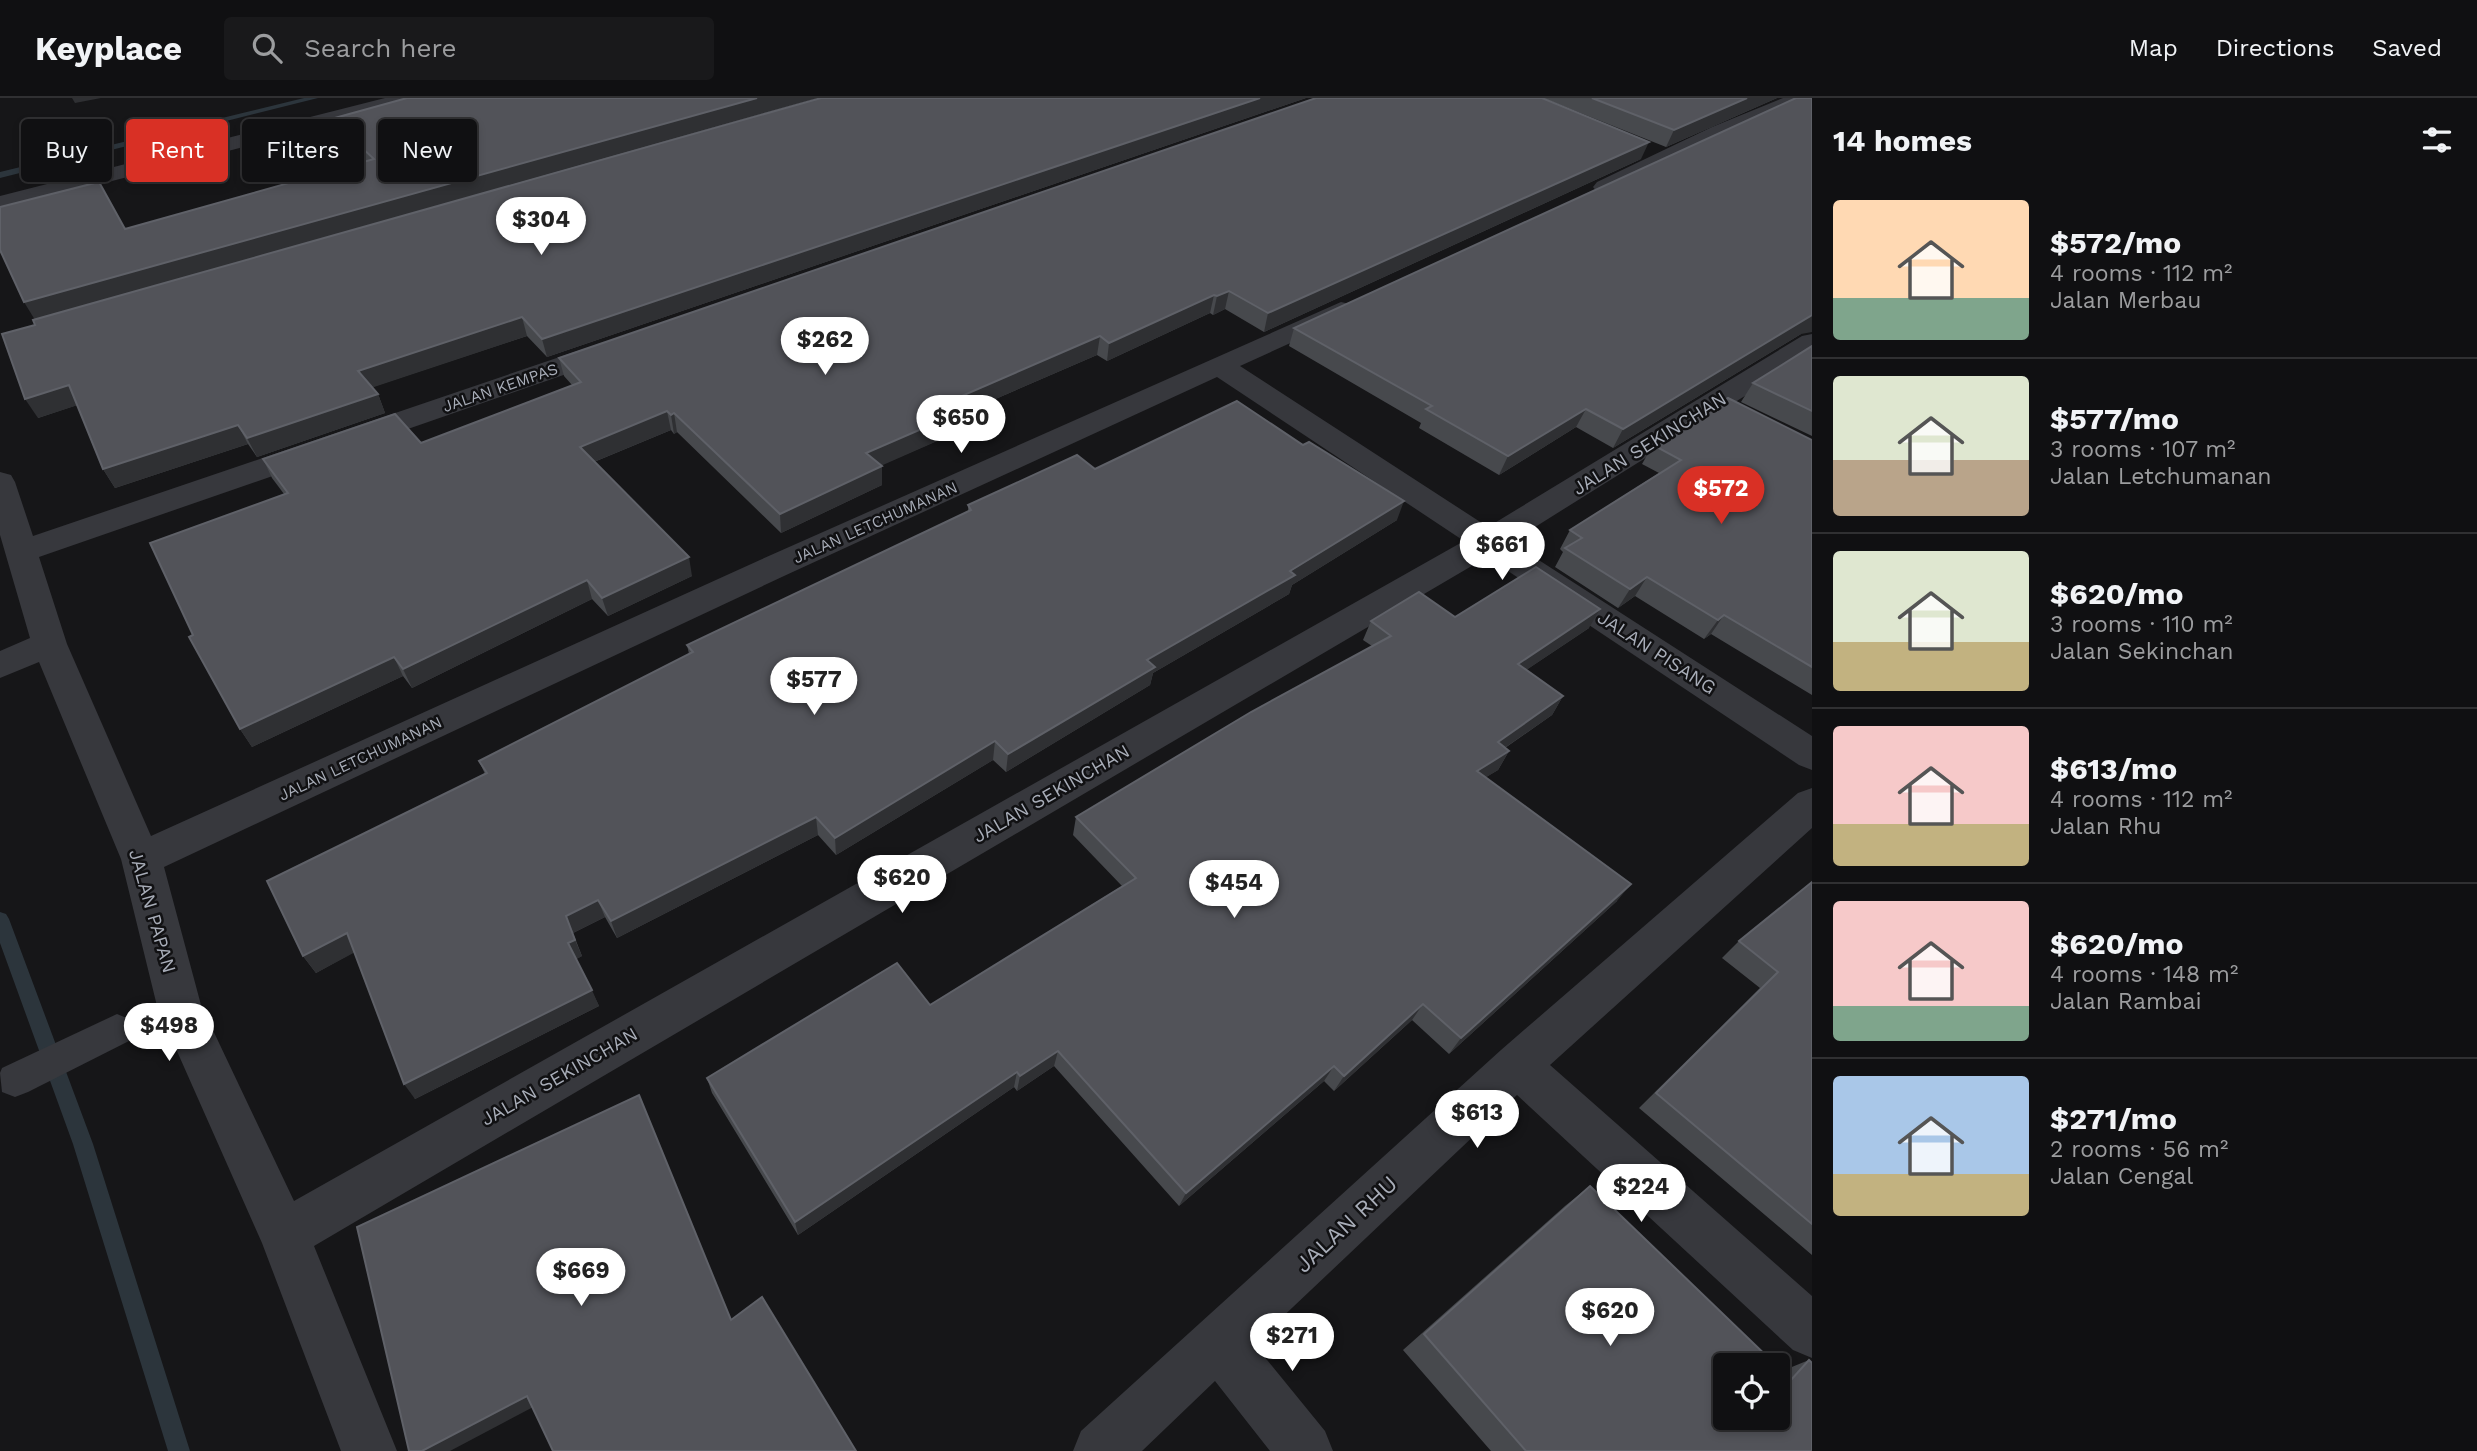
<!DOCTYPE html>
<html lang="en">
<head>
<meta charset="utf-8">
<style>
  :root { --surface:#101012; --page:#19191b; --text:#f1f3f6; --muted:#9c9d9f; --line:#303032; --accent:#d93025 }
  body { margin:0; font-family:"Work Sans",sans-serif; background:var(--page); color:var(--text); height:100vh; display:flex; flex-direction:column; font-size:26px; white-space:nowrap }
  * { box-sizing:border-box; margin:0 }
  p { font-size:23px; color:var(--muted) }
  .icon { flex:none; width:38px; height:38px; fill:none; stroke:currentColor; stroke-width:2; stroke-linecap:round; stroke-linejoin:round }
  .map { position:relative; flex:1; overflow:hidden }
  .panel { display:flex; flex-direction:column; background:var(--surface); width:665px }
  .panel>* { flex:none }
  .banner { position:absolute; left:21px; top:21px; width:665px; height:63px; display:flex; gap:14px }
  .buttons { position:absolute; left:1713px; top:1255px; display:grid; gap:14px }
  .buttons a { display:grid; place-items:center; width:77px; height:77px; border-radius:7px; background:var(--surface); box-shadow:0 4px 10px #0003,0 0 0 2px var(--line); font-size:35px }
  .price { position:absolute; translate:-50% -60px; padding:0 16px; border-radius:24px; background:#fff; color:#222; font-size:23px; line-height:46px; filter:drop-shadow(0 2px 4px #0008) }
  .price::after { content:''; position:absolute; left:50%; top:42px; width:21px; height:16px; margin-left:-10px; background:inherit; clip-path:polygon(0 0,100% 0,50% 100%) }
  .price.selected { background:var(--accent); color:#fff }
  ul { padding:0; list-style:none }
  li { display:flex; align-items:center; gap:21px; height:175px; padding:0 21px }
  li+li { border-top:2px solid var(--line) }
  li span { display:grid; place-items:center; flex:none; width:196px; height:140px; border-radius:7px; color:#555 }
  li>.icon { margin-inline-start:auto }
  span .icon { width:84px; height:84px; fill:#fffc; stroke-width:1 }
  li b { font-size:30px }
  h2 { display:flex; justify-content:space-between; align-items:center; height:84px; padding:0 21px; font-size:30px }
  .chip { padding:0 24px; border-radius:7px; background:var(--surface); box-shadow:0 4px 10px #0003,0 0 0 2px var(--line); font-size:24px; line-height:63px }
  .chip.selected { background:var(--accent); color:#fff }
  header { display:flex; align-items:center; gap:42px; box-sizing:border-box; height:98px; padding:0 35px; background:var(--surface); border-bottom:2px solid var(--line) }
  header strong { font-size:33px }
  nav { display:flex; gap:38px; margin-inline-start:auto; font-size:24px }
  .search { width:490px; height:63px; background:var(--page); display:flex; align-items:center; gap:18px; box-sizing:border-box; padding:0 24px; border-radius:7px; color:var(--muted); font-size:26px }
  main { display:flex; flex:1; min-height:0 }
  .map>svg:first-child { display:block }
</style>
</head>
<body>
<header>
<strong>Keyplace</strong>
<div class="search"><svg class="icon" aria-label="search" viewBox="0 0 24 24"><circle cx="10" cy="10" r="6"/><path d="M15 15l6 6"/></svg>Search here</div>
<nav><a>Map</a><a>Directions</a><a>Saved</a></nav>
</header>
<main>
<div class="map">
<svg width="1812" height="1353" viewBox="0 0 1812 1353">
  <rect width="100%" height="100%" fill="#161618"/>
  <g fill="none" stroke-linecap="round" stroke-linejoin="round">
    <g fill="#2c353c" fill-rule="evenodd">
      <path d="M304 0H318L0 80V74Z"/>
      <path d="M0 814 6 816 9 821 93 1046 190 1353H168L73 1046 0 845Z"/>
    </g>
    <path fill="#37383d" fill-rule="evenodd" d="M117 916 129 921 134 932 129 943 28 994 15 999 2 994 0 975 2 970Z"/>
    <g fill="#37383d" fill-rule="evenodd">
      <path d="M385 0H420L417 4 0 112V98Z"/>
      <path d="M1783 0H1811L1808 4 1728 39 1613 94H1597L1593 89 1597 84 1712 29Z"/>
      <path d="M1341 204 1350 206 1354 212 1350 218 1240 268 1488 429 1802 238 1812 236V256L1511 444 1812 638V672L1799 667 1487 459 314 1148 397 1353H341L262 1145 157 908 121 761 39 564 0 580V553L30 540 0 437V374L11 377 15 384 33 438 601 245 611 243 621 245 625 251 621 257 39 459 67 546 151 738 760 462ZM1217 279 1464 443 294 1103 201 907 164 769 784 478Z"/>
      <path d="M1812 690V730L1550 967 1812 1198V1260L1793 1252 1517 997 1254 1246 1325 1333 1333 1353H1270L1215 1283 1142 1353H1073L1081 1333 1501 952 1798 695Z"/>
    </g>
  </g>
  <g fill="#47494d">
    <path d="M817 0 295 149 821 0H1306L547 259 527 238 372 289 378 296 385 315 257 359 248 346 115 390 103 371 77 307 38 320 35 222 125 131 364 64 337 38 331 21Z"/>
    <path d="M1543 0H1777L1666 49Z"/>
    <path d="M1641 61 1264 234 1225 211 1213 217 1210 215 1107 263 1097 257 977 309 976 326 881 367 882 387 781 435 677 334 674 336 671 332 594 364 692 478 608 518 592 501 412 590 403 578 252 649 240 631 193 537 284 396 272 380 263 361 421 345 572 287 564 278 559 260Z"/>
    <path d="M1294 230 1801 236 1613 350 1576 329 1499 377 1419 330 1421 325 1289 248Z"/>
    <path d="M1812 248V338L1741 304 1753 285Z"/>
    <path d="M1812 342V597L1711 536 1704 541 1635 498 1618 510 1555 469 1563 454 1560 451 1570 432 1659 375 1642 366 1653 347Z"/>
    <path d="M1095 371 1397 422 1292 487 1289 496 1153 575 1150 587 1006 674 993 662 836 757 818 737 617 840 605 819 573 835 582 858 576 861 599 908 415 1001 354 854 316 875 303 858 485 676 479 663 689 556 687 547 968 413V407Z"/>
    <path d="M1455 519 1589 530 1526 572 1563 598 1552 617 1505 650 1509 653 1498 672 1486 679 1617 803 1449 956 1412 922 1334 993 1324 983 1179 1108 1054 968 1017 993 1014 989 798 1137 712 995 707 980 930 907 1122 788 1073 737 1076 719 1372 548 1363 542 1371 523Z"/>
    <path d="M1812 784V1157L1639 1010 1760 890 1722 860 1739 843Z"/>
    <path d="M1590 1088 1782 1273 1809 1262 1812 1353H1491L1403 1252 1565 1108Z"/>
  </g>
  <g fill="#2f3033">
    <path d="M72 0H101L75 5Z"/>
    <path d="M757 0H817L35 222 24 204Z"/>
    <path d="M1260 0H1306L547 259 542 241Z"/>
    <path d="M1747 0H1777L1666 49 1674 32Z"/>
    <path d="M1649 44 1641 61 1264 234 1268 215Z"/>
    <path d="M1229 193 1225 211 1213 217 1217 198Z"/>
    <path d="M1214 197 1210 215 1107 263 1109 245Z"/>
    <path d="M1812 217V234L1801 236 1613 350 1623 331Z"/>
    <path d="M522 219 527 238 365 292 358 273Z"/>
    <path d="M1100 238 1097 257 977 309 976 326 867 374 866 355 964 297Z"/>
    <path d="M69 287 81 306 38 320 25 301Z"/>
    <path d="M378 296 385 315 257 359 247 340Z"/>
    <path d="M1586 311 1576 329 1499 377 1508 358Z"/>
    <path d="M667 313 671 332 584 368 580 349Z"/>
    <path d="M674 315 677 334 674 336 671 317Z"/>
    <path d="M238 327 248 346 115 390 103 371Z"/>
    <path d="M882 368V387L781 435 780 416Z"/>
    <path d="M1404 403 1397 422 1292 487 1289 496 1153 575 1150 587 1006 674 1008 656 1147 562Z"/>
    <path d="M689 459 692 478 608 518 602 500Z"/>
    <path d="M1647 479 1635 498 1618 510 1630 491Z"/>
    <path d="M587 482 592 501 412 590 403 571Z"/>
    <path d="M1600 511 1589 530 1507 585 1518 566Z"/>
    <path d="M1724 517 1711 536 1704 541 1718 522Z"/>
    <path d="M394 559 403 578 252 649 240 631Z"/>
    <path d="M1563 598 1552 617 1487 662 1498 644Z"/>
    <path d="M995 643 993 662 836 757 835 740Z"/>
    <path d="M1509 653 1498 672 1467 691 1477 673Z"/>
    <path d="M816 719 818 737 617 840 611 823Z"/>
    <path d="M1631 786 1617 803 1449 956 1461 940Z"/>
    <path d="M598 802 605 819 573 835 566 818Z"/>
    <path d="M347 835 359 852 316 875 303 858Z"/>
    <path d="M575 842 582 858 575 862 568 845Z"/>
    <path d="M592 892 599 908 415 1001 404 986Z"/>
    <path d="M1423 906 1412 922 1334 993 1344 978Z"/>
    <path d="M1058 953 1054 968 1017 993 1020 978Z"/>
    <path d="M1334 968 1324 983 1179 1108 1186 1095Z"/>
    <path d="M1017 974 1014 989 798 1137 795 1124Z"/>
    <path d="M527 1298 537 1307 450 1353H422Z"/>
  </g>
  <g fill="#525359" stroke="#5f6168" stroke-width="2">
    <path d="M407 0H757L24 204 0 152V109L99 84 125 131 374 61 331 21Z"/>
    <path d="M821 0H1260L542 241 522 219 358 273 378 296 247 340 238 327 103 371 69 287 25 301 2 236 35 227 33 222Z"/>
    <path d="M1316 0H1542L1649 44 1268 215 1229 193 1217 198 1214 197 1109 245 1100 238 964 297 977 307 866 355 882 368 780 416 674 315 671 317 667 313 580 349 689 459 602 500 587 482 403 571 394 559 240 631 189 539 193 537 150 445 288 395 263 361 395 316 421 345 581 284 559 260Z"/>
    <path d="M1592 0H1747L1674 32Z"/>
    <path d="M1796 0H1812V217L1623 331 1586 311 1508 358 1426 311 1432 308 1294 230Z"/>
    <path d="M1812 248V313L1753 285Z"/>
    <path d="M1728 300 1812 342V569L1724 517 1718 522 1647 479 1630 491 1565 450 1582 440 1570 432 1681 362 1653 347Z"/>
    <path d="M1237 303 1303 347 1309 344 1404 403 1290 473 1295 477 1147 562 1155 569 1008 656 995 643 835 740 816 719 611 823 598 802 566 818 575 842 568 845 592 892 404 986 347 835 303 858 267 783 487 675 479 663 693 554 687 547 971 412 968 407 1077 357 1095 371Z"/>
    <path d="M1536 469 1600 511 1518 566 1563 598 1498 644 1509 653 1477 673 1631 786 1461 940 1423 906 1344 978 1334 968 1186 1095 1058 953 1020 978 1017 974 795 1124 707 980 897 865 930 907 1136 780 1076 719 1251 614 1391 538 1371 523 1419 494 1455 519Z"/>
    <path d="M1812 784V1126L1656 995 1778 874 1739 843Z"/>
    <path d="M639 997 731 1222 762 1199 856 1353H553L527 1298 422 1353H409L357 1129Z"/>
    <path d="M1590 1088 1776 1267H1726V1320H1778V1269L1791 1282 1809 1262 1812 1265V1353H1526L1424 1236Z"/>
  </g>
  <g text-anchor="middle" stroke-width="5" stroke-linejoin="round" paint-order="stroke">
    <g font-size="16" fill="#a8adb8" stroke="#111113">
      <text transform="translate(500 289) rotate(-19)" y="6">JALAN KEMPAS</text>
      <text transform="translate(875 424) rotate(-24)" y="6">JALAN LETCHUMANAN</text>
      <text transform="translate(360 660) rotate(-25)" y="6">JALAN LETCHUMANAN</text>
    </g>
    <g font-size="19" fill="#a8adb8" stroke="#111113">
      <text transform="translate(1649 345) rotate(-32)" y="7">JALAN SEKINCHAN</text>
      <text transform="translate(1657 554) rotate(33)" y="7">JALAN PISANG</text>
      <text transform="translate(1051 695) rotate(-30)" y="7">JALAN SEKINCHAN</text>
      <text transform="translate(153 813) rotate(74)" y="7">JALAN PAPAN</text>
      <text transform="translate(559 978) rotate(-30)" y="7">JALAN SEKINCHAN</text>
    </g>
    <g font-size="23" fill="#a8adb8" stroke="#111113">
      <text transform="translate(1346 1126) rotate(-43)" y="8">JALAN RHU</text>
    </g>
  </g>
</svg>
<div class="buttons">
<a><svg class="icon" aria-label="locate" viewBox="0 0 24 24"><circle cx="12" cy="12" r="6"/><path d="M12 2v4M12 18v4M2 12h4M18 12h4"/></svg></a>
</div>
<b class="price" style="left:541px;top:159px">$304</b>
<b class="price" style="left:825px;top:279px">$262</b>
<b class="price" style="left:961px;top:357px">$650</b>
<b class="price selected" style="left:1721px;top:428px">$572</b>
<b class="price" style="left:1502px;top:484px">$661</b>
<b class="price" style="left:814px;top:619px">$577</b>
<b class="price" style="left:902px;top:817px">$620</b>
<b class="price" style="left:1234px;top:822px">$454</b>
<b class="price" style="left:169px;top:965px">$498</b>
<b class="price" style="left:1477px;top:1052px">$613</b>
<b class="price" style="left:1641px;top:1126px">$224</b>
<b class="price" style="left:581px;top:1210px">$669</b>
<b class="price" style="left:1610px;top:1250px">$620</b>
<b class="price" style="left:1292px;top:1275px">$271</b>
<div class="banner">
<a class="chip">Buy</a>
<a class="chip selected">Rent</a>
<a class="chip">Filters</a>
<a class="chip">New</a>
</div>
</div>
<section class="panel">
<h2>14 homes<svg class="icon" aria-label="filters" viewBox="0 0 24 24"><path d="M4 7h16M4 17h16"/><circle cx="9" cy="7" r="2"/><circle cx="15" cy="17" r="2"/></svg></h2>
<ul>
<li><span style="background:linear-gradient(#ffd9b3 70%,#7fa58c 0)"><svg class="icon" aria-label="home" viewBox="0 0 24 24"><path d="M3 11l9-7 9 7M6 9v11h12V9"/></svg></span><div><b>$572/mo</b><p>4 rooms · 112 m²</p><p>Jalan Merbau</p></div></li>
<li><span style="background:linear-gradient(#dfe7d0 60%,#b9a48a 0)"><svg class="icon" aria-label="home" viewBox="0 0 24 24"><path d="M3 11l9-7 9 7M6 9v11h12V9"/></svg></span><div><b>$577/mo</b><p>3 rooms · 107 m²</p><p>Jalan Letchumanan</p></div></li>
<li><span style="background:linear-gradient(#dfe7d0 65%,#c2b280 0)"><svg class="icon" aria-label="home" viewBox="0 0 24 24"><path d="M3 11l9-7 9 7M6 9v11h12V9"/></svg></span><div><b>$620/mo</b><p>3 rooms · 110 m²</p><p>Jalan Sekinchan</p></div></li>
<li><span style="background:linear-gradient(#f6c9c9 70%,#c2b280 0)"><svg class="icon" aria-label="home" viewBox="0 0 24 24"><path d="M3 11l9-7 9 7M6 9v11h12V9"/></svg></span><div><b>$613/mo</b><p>4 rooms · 112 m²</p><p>Jalan Rhu</p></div></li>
<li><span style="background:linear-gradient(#f6c9c9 75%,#7fa58c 0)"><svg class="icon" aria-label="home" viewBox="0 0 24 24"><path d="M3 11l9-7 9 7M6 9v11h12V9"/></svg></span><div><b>$620/mo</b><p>4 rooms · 148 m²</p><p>Jalan Rambai</p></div></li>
<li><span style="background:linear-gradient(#a9c7e8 70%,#c2b280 0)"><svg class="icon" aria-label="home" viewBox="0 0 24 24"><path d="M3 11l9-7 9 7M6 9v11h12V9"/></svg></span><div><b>$271/mo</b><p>2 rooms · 56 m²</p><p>Jalan Cengal</p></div></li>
</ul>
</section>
</main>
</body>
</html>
